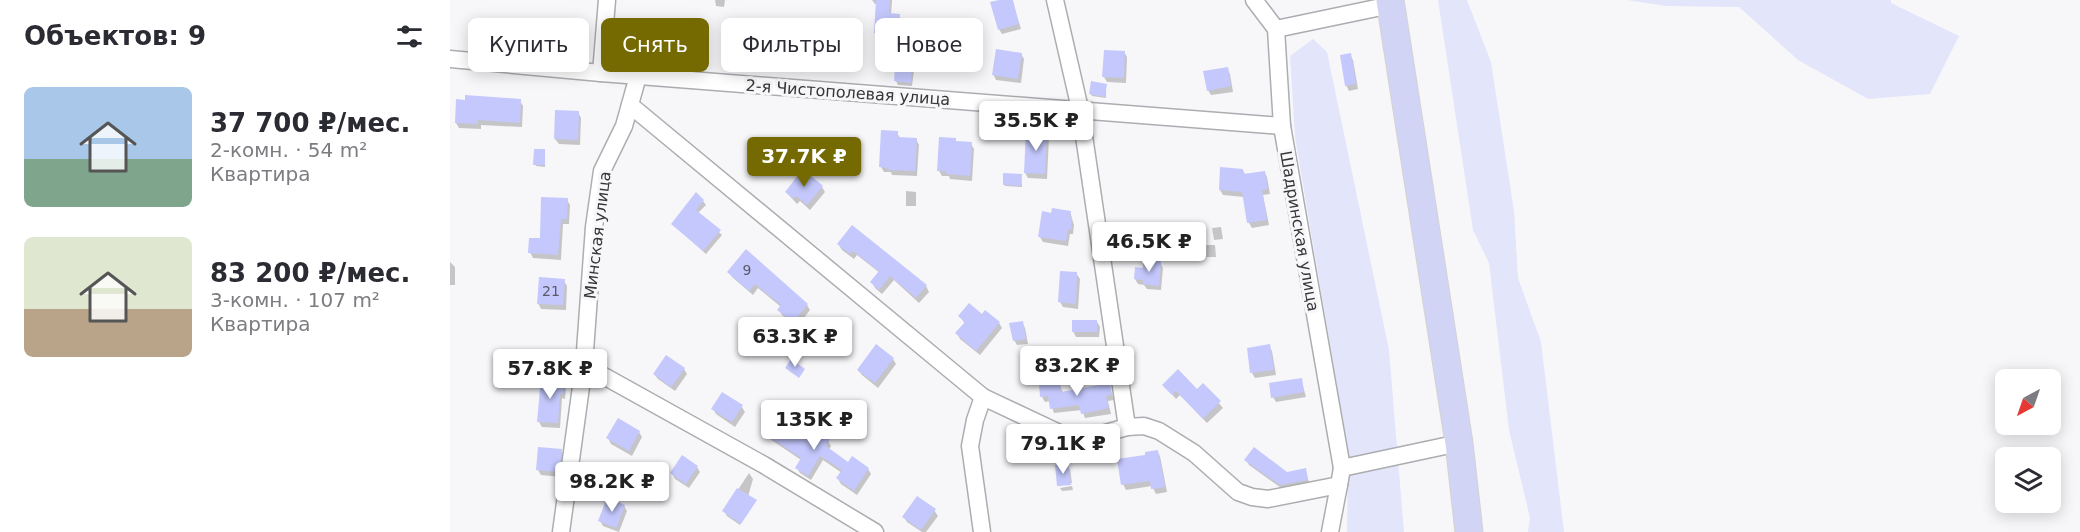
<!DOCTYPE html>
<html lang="ru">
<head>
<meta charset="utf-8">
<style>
  :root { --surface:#fff; --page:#f2f2f3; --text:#2b2b33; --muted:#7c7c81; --accent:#756a02 }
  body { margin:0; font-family:"DejaVu Sans",sans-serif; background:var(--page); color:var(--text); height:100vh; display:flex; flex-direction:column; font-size:22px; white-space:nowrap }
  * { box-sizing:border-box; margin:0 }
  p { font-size:20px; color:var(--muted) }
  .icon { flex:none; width:33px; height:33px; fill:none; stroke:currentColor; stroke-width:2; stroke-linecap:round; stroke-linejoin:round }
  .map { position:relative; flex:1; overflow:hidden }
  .sheet { display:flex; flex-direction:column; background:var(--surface); width:450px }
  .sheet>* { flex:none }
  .top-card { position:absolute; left:18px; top:18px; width:570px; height:54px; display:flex; gap:12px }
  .needle { width:39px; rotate:220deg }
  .controls { position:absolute; left:1545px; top:369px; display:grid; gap:12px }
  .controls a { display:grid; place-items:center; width:66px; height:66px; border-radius:9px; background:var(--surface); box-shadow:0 3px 15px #0003; font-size:30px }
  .price { position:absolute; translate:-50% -51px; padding:0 14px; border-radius:6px; background:#fff; color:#222; font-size:20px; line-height:39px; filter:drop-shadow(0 2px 3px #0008) }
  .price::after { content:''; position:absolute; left:50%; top:36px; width:18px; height:14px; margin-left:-9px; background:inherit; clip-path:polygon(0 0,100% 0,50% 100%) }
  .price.on { background:var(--accent); color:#fff }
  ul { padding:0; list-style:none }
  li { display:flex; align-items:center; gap:18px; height:150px; padding:0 24px }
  li span { display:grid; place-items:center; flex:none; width:168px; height:120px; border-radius:9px; color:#555 }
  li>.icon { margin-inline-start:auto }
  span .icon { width:72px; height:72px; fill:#fffc; stroke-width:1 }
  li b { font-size:26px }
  h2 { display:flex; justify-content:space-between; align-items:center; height:72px; padding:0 24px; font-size:26px }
  .pill { padding:0 21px; border-radius:9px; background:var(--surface); box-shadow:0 3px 15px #0003; font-size:21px; line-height:54px }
  .pill.on { background:var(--accent); color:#fff }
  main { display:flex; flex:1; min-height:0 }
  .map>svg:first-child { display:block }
</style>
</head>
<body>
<main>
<section class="sheet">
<h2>Объектов: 9<svg class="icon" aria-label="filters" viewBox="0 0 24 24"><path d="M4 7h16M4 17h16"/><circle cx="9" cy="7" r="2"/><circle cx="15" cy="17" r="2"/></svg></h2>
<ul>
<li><span style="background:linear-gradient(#a9c7e8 60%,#7fa58c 0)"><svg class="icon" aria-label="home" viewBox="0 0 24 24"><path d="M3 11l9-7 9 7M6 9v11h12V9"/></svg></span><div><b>37 700 ₽/мес.</b><p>2-комн. · 54 m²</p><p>Квартира</p></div></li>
<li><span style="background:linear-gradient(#dfe7d0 60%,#b9a48a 0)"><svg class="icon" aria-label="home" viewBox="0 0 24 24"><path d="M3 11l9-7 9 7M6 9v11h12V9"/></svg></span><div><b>83 200 ₽/мес.</b><p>3-комн. · 107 m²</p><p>Квартира</p></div></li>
</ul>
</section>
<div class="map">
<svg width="1630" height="532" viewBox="0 0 1630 532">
  <rect width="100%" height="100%" fill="#f7f7fa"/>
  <g fill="#e3e5fb">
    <path d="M988 0H1017L1041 62 1064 211 1068 278 1091 342 1114 532H1078L1080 518 1059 430 1039 263 1023 230Z"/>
    <path d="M1177 0H1441V3L1509 36 1480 94 1418 99 1348 60 1289 7 1216 6Z"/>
    <path d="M863 39 877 52 939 350 954 532H897L898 451 845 137 840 56Z"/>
  </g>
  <g fill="#0003">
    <path d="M265 0H275L274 7 266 6Z"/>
    <path d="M422 0H442L441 15 449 16 452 20 450 39 428 37 426 33 428 4H425Z"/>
    <path d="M554 0H562L571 29 552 34 549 29Z"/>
    <path d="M295 31 298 35 331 36 352 34 354 38 352 60 312 56 311 72 294 71 292 67 293 56 279 55 276 51Z"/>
    <path d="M401 39 404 44 403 63H382L379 57Z"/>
    <path d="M499 46 502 50 501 72 464 70 462 86 448 85 446 81 447 68Z"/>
    <path d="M674 52 677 57 676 83 657 82 654 77Z"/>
    <path d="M571 54 574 59 571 83 546 80 543 74Z"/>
    <path d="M900 55 903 60 908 89 899 91 896 85Z"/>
    <path d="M777 68 780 74 783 92 761 95 758 90Z"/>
    <path d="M656 85V98L642 96 641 94Z"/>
    <path d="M70 101 73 106 72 127 31 125V129L9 128 6 123Z"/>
    <path d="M128 112 131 118 130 145 109 144 105 139Z"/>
    <path d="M596 132 599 137 597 179 578 178 575 173Z"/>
    <path d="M447 133 450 138 466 139 469 145 467 176 442 175 441 172H434L431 167Z"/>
    <path d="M505 139 507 143 521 144 524 149 522 181 500 179 499 176H492L489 171Z"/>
    <path d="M95 150V167L86 166 85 164Z"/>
    <path d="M793 170 795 175 814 172 817 177 820 194 813 195 819 225 802 228 799 223 794 197 773 195 770 190Z"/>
    <path d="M571 176 572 187 555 186 554 184Z"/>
    <path d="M372 187 375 192 360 210 350 201 347 204 336 192Z"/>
    <path d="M456 191 466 192V206H456Z"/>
    <path d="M117 200 120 205 119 224H113L111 260 83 258 80 252 91 240Z"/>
    <path d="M253 201 256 205 248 213 272 235 256 254 223 224Z"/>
    <path d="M620 212 624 225 623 234H620L618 246 593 242 590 237 602 215Z"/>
    <path d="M771 227 773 239 764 240 762 228Z"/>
    <path d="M402 228 476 286 479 292 469 303 444 280 432 294 425 288 422 282 430 273 407 255 404 259 392 250 389 245Z"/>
    <path d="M755 245H765L766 257H756Z"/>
    <path d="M0 262 5 267V285H0Z"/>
    <path d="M710 263 713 268 711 290 697 289 694 285 688 284 685 279 694 269Z"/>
    <path d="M279 272 357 305 360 310 347 327 332 315 329 310 331 307 308 288 303 295 282 277Z"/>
    <path d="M626 273 630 279 628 309 613 307 610 302Z"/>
    <path d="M114 281 117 286 116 310 91 309 88 303Z"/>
    <path d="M510 316H532L549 323 552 328 530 355 510 339 507 333 515 324Z"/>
    <path d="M572 322 575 328 578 344 567 345 564 340Z"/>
    <path d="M647 322 650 327 649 337H626L623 331Z"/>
    <path d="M819 346 822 351 826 375 805 378 802 373Z"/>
    <path d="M443 359 446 364 428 388 412 375 408 370Z"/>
    <path d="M234 369 237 374 225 391 208 379 204 374Z"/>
    <path d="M851 379 856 397 826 402 823 397Z"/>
    <path d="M113 381 116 387 115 399 112 398 110 428 92 427 89 422Z"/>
    <path d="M609 383 613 393 659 384 664 400 658 401 661 414 635 418 632 410 604 413 600 401 595 402 592 397Z"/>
    <path d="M714 385 747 391 753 385 773 408 757 423 730 395 726 399Z"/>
    <path d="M291 406 295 412 285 427 266 414 263 409Z"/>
    <path d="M189 432 192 437 182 456 161 444 158 438Z"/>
    <path d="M317 434 378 441 381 446 379 450 399 464 418 469 421 474 407 495 391 484 388 479 392 473 373 460 361 480 350 473 347 468 351 460 320 439Z"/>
    <path d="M111 451 114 456 111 477 91 475 88 470Z"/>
    <path d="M707 451 710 456 717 492 706 494 702 486 676 490 673 484 697 456Z"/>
    <path d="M796 460 837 473 855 470 860 485 834 490 799 465Z"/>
    <path d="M617 464 620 470 622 483 609 486 607 466Z"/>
    <path d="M247 467 250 472 239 488 225 479 222 473Z"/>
    <path d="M299 473 303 479 290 525 277 516 274 511Z"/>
    <path d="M622 486 623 490 612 491 610 488Z"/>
    <path d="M174 506 177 511 169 532 153 526 150 521Z"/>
    <path d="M484 510 488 516 476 532H472L457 522 454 517Z"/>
  </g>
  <g fill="#c4c8fc">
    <path d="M426 0H440L439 13 450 14 449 35 424 33Z"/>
    <path d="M549 0H563L569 24 548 30 540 2Z"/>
    <path d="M276 29H296V33L330 35V30L353 32 351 56 310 52 309 68 290 67 291 52 275 51Z"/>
    <path d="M379 36 401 37V58H378Z"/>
    <path d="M451 41 500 44 499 68 462 66 461 83 444 81 445 66 449 67Z"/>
    <path d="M546 49 572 53 568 79 542 75Z"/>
    <path d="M654 50 675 51 674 78 652 77Z"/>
    <path d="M901 53 906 84 895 86 890 55Z"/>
    <path d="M778 67 781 86 757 91 753 71Z"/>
    <path d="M641 81 657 84 655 97 639 94Z"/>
    <path d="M15 95 71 99 70 123 28 120V124L5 123 6 99 15 100Z"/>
    <path d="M105 110 129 111 128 140 104 139Z"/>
    <path d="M576 129 597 130 595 174 574 173Z"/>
    <path d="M431 130 448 131V137L467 138 465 171 437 170 438 168 429 167Z"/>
    <path d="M489 137 506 138V141L522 142 520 176 496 174V171H487Z"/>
    <path d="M84 149H95V165H83Z"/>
    <path d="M770 167 793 169V174L815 171 818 189 812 190 817 220 797 223 792 192 769 190Z"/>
    <path d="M353 169 373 186 357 205 346 196 344 199 335 192Z"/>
    <path d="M553 173 572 174 571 186 553 185Z"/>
    <path d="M246 192 254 200 246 210 271 230 253 251 221 224Z"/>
    <path d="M91 197 118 198 117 219H111L108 255 78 253 79 238H90Z"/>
    <path d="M602 208 621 211 620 218H622L621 230 618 229 616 241 588 237 592 211 601 213Z"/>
    <path d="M402 225 477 285 466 298 440 276 429 290 420 282 429 271 403 251 400 254 387 244Z"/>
    <path d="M296 249 358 304 343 322 327 310 331 305 305 284 299 291 277 272Z"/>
    <path d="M693 260 711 261 709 286 693 284V280L684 279 685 267 693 268Z"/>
    <path d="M610 271 627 272 626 304 608 302Z"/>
    <path d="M89 277 115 279 113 305 87 304Z"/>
    <path d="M519 303 532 314 535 310 550 322 526 351 505 333 515 322 508 316Z"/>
    <rect x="622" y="320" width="25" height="12"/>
    <path d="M573 321 576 339 563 341 559 323Z"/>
    <path d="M426 344 444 358 425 383 407 370Z"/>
    <path d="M820 344 824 370 800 373 797 348Z"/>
    <path d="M216 355 235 368 221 387 203 374Z"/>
    <path d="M341 359 355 369 349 378 335 368Z"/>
    <path d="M728 369 747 389 753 383 771 401 753 419 726 391 722 395 712 385Z"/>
    <path d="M91 378 114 380 113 394H110L108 423 87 422Z"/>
    <path d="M852 378 854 392 821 398 819 383Z"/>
    <path d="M610 382 611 392 660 383 662 395 656 396 659 408 631 414 629 405 600 409 598 396 590 397 589 384Z"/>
    <path d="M272 392 293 405 282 422 261 409Z"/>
    <path d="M328 413 364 437 367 432 380 439 376 446 398 462 402 456 419 468 404 491 386 478 392 470 370 456 358 476 345 468 351 458 315 434Z"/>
    <path d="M168 418 190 431 179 451 156 438Z"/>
    <path d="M88 447 112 449 109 472 86 470Z"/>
    <path d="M804 447 837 472 856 468 858 480 830 485 794 460Z"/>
    <path d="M708 450 715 487 701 489 700 481 671 485 667 459 695 455V452Z"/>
    <path d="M232 455 248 466 236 484 220 473Z"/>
    <path d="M618 463 621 485 607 486 605 465Z"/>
    <path d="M287 488 307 500 291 524 272 511Z"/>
    <path d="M467 496 486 509 471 530 452 517Z"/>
    <path d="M157 498 175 505 166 528 148 521Z"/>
  </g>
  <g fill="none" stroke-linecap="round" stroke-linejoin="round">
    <defs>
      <g id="street">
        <path d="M605 0 630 109 677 427"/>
        <path d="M804 0 826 29 832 126 892 468"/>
        <path d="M826 29 941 5"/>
        <path d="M0 59 151 73 832 126"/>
        <path d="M151 73 157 0"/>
        <path d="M180 105 533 397 620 438 645 436 677 427 694 426 709 431 744 453 788 492 802 497 818 499 889 485 892 468 1009 443"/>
        <path d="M134 365 314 465 425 532"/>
        <path d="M111 532 134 365 144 227 152 171 174 126 188 76"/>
        <path d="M532 532 520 446 525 420 533 397"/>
        <path d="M880 532 889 485"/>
      </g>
      <path id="primary" d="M940 0 1009 443 1019 532"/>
    </defs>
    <use href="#street" stroke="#acadb0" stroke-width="19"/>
    <use href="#primary" stroke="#d3d3d3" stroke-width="29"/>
    <use href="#street" stroke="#fff" stroke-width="16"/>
    <use href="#primary" stroke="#d2d4f5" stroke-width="27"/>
  </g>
  <g text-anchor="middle" stroke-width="6" stroke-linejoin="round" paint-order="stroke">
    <g font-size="14" fill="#5a5a68">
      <text x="297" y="275">9</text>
      <text x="101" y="296">21</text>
    </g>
    <g font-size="16" fill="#363637" stroke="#f7f7fa">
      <text transform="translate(398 92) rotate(4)" y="6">2-я Чистополевая улица</text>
      <text transform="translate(850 231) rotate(80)" y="6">Шадринская улица</text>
      <text transform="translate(147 235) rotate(-83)" y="6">Минская улица</text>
    </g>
  </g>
</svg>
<div class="controls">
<a><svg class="needle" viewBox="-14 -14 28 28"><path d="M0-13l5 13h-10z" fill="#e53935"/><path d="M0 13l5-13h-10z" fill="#7c7c81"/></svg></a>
<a><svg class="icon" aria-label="layers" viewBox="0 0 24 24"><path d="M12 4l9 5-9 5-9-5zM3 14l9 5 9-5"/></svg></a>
</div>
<b class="price" style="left:586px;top:152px">35.5K ₽</b>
<b class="price on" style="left:354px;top:188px">37.7K ₽</b>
<b class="price" style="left:699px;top:273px">46.5K ₽</b>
<b class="price" style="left:345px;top:368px">63.3K ₽</b>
<b class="price" style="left:627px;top:397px">83.2K ₽</b>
<b class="price" style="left:100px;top:400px">57.8K ₽</b>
<b class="price" style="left:364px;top:451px">135K ₽</b>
<b class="price" style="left:613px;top:475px">79.1K ₽</b>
<b class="price" style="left:162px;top:513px">98.2K ₽</b>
<div class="top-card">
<a class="pill">Купить</a>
<a class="pill on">Снять</a>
<a class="pill">Фильтры</a>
<a class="pill">Новое</a>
</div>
</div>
</main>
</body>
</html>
